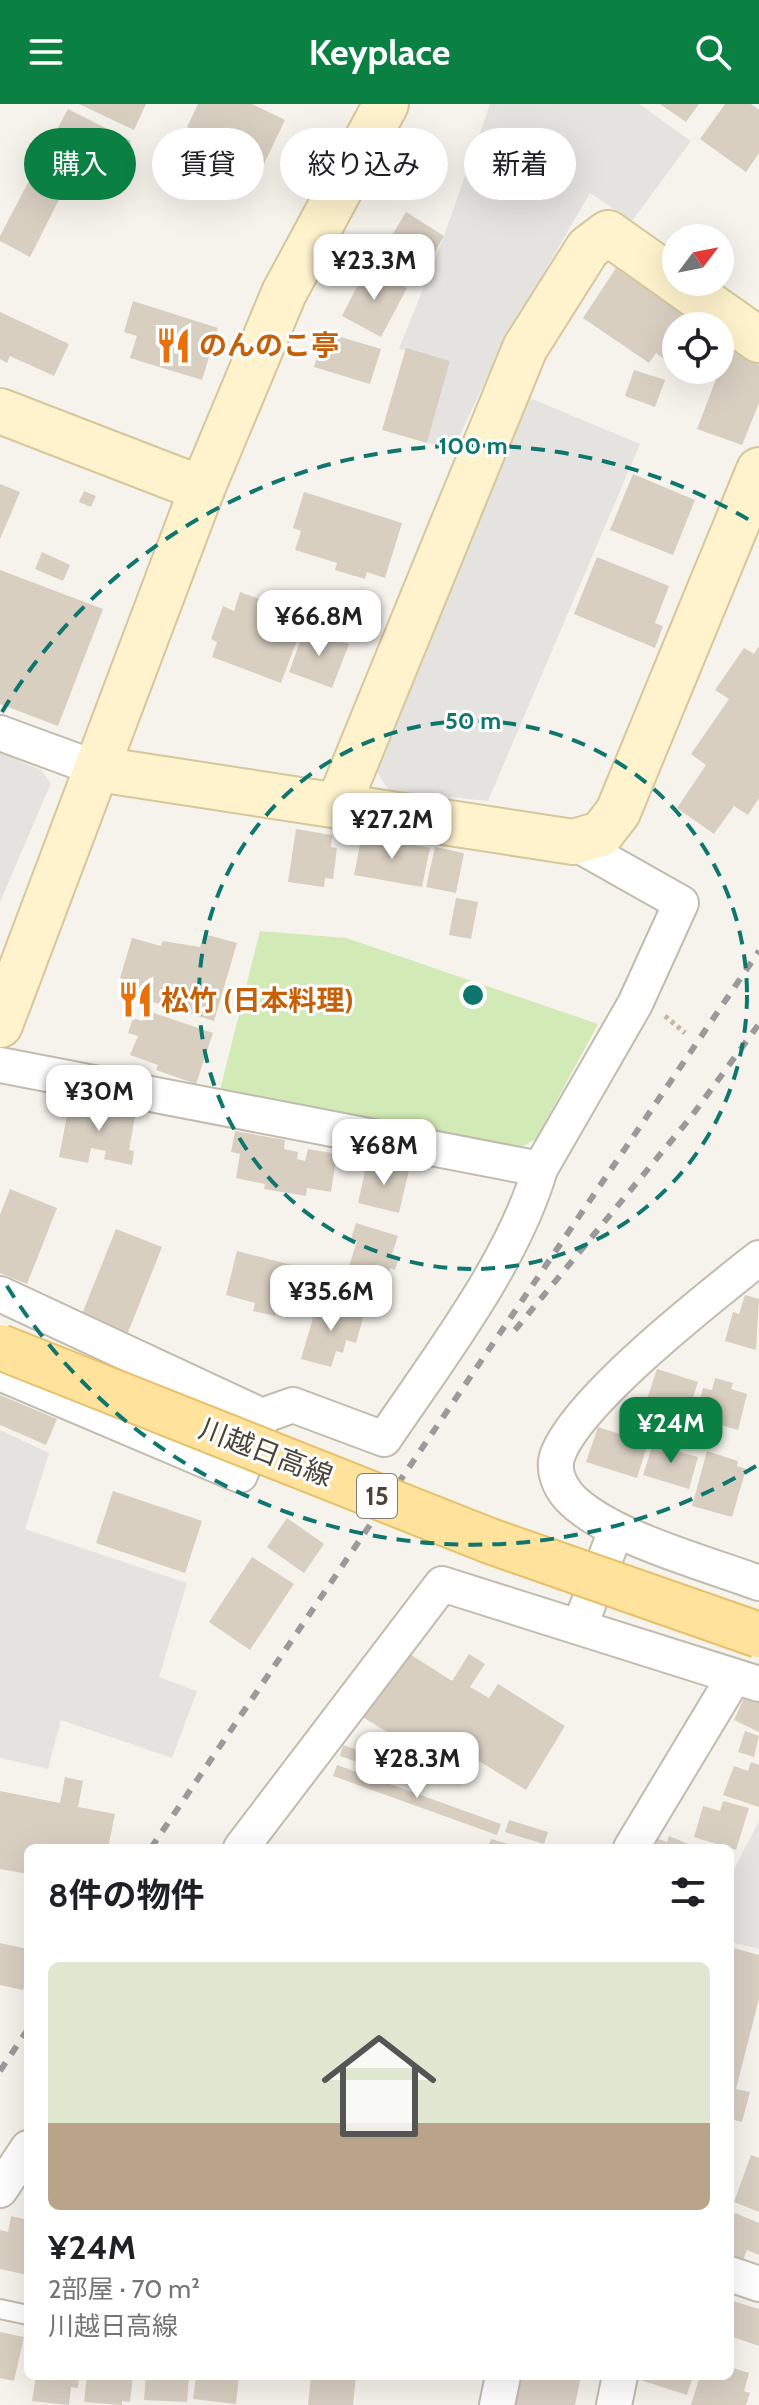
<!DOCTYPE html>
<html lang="ja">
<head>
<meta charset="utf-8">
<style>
  :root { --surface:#fff; --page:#f6f6f6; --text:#202124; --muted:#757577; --accent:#0b8043 }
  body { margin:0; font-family:Cabin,"Noto Sans JP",sans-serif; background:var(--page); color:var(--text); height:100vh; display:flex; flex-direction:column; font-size:30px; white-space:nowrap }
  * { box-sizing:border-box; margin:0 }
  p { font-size:26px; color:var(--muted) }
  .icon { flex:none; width:44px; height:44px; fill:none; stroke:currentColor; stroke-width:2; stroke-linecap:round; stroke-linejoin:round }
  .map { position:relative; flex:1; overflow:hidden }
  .drawer { position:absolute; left:24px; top:1740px; width:710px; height:536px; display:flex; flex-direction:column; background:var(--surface); border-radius:12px; box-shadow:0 8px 32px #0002 }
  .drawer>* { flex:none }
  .banner { position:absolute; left:24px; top:24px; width:712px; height:72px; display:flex; gap:16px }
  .needle { width:52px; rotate:58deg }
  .tools { position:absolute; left:662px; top:120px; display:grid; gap:16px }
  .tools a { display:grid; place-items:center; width:72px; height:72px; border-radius:50%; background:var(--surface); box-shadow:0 8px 32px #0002; font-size:40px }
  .price { position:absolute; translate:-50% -68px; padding:0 18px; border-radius:16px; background:#fff; color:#222; font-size:26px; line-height:52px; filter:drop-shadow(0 2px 4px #0008) }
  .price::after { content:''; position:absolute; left:50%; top:48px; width:24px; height:18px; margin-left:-12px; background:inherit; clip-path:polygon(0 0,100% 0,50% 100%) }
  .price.on { background:var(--accent); color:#fff }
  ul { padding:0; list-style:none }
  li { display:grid; align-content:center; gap:16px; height:424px; padding:0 24px }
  li span { display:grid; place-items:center; height:248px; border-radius:12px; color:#555 }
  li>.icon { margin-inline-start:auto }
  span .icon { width:144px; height:144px; fill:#fffc; stroke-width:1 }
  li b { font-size:34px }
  h2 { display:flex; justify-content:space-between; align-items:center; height:96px; padding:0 24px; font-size:34px }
  .tag { padding:0 28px; border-radius:36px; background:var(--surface); box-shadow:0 8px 32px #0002; font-size:28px; line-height:72px }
  .tag.on { background:var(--accent); color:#fff }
  header { display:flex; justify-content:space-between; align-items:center; height:104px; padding:0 24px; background:var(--accent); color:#fff; font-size:36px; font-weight:800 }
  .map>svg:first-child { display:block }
</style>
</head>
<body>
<header><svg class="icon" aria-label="menu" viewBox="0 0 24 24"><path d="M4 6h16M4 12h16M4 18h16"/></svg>Keyplace<svg class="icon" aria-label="search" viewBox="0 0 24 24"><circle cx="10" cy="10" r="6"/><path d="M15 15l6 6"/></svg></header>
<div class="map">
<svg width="759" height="2301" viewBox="0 0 759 2301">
  <rect width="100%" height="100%" fill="#f6f3ec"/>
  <path fill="#d2eab5" d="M260 827 346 834 598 920 536 1035 518 1045 219 990Z"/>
  <g fill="#e5e3e0">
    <path d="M490 0H639L691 37 632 117 590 89 503 239 454 344 427 339 450 257 399 245 444 132Z"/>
    <path d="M530 294 640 340 488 697 389 687 376 666Z"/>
    <path d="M0 649 41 666 51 679 0 798Z"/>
    <path d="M0 1326 49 1349 25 1425 187 1479 159 1573 197 1587 172 1654 61 1616 48 1665 0 1654Z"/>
    <path d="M759 1717V1845L730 1838V1773Z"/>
  </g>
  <g fill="#d8cfc1">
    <path d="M79 0H146L134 26Z"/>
    <path d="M198 0H252L285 16 264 60 187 23Z"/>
    <path d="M660 0H699L686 18Z"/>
    <path d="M725 0H751L759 6V49L746 68 700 35Z"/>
    <path d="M68 5 131 37 110 77 47 44Z"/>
    <path d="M41 54 72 70 30 153 0 137V132Z"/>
    <path d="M406 108 444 132 415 182 376 158Z"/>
    <path d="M367 163 407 184 381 233 342 212Z"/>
    <path d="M616 164 683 209 666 235 673 240 664 255 656 249 649 259 583 214Z"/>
    <path d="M133 197 218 224 202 276 130 254 137 232 124 228Z"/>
    <path d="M0 208 69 240 54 272 10 252 7 259 0 255Z"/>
    <path d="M324 228 381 245 370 280 314 263Z"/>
    <path d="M729 241 759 261V299L742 341 697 325Z"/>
    <path d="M406 244 450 257 427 339 382 326Z"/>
    <path d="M634 266 665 276 655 303 625 292Z"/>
    <path d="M633 370 695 396 673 451 610 426Z"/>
    <path d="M0 380 20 388 0 435Z"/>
    <path d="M84 387 96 392 91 403 79 398Z"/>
    <path d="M304 388 402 419 385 474 367 468 365 475 335 466 337 459 295 446 301 427 293 424Z"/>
    <path d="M42 448 70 461 63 477 35 465Z"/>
    <path d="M597 453 669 482 655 519 663 522 655 544 574 510Z"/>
    <path d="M0 466 103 505 58 622 0 600Z"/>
    <path d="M240 488 306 512 281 579 212 553 217 538 211 535 223 502 234 507Z"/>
    <path d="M305 524 349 540 332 584 289 568Z"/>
    <path d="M759 542V694L748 711 734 702 714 730 677 704 706 661 691 650 729 595 715 586 744 544 754 550Z"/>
    <path d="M296 725 332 731 331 743 337 744 333 775 325 774 324 783 288 778Z"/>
    <path d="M362 731 430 744 422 783 354 771Z"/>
    <path d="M435 743 464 749 456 789 426 783Z"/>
    <path d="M456 794 478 798 471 835 449 831Z"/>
    <path d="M204 830 237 839 214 917 127 890 131 877 120 874 132 834 161 842 163 837 200 843Z"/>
    <path d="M145 906 213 929 196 980 156 966 158 961 130 951 138 932 128 929 133 914 142 917Z"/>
    <path d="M90 998 136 1007 129 1046 134 1047 132 1061 104 1055 106 1047 91 1044 88 1059 59 1053 69 1002 88 1006Z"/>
    <path d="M235 1027 285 1036 284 1045 298 1048 297 1055 305 1057 308 1045 337 1050 331 1088 307 1084 306 1092 264 1085 265 1080 236 1074 240 1050 231 1048Z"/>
    <path d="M377 1058 409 1066 399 1109 358 1099 366 1063 375 1066Z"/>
    <path d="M10 1085 57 1104 27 1180 0 1169V1111Z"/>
    <path d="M356 1119 398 1132 392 1150 399 1153 395 1166 390 1164 382 1187 345 1175 357 1137 351 1135Z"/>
    <path d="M116 1125 162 1143 125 1236 98 1226 102 1218 82 1210Z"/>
    <path d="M237 1147 307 1165 296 1209 277 1204 275 1212 253 1207 255 1199 226 1191Z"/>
    <path d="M745 1191 759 1195 756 1246 725 1237 733 1208 739 1210Z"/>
    <path d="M318 1197 364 1210 356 1239 346 1236 343 1249 336 1247 331 1263 301 1255Z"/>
    <path d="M657 1265 698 1278 684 1321 665 1315 668 1306 646 1298Z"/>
    <path d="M715 1274 733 1279 731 1285 747 1290 738 1326 695 1314 703 1284 712 1286Z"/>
    <path d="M0 1291 57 1315 46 1341 0 1321Z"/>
    <path d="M598 1323 648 1339 637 1374 586 1358Z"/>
    <path d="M665 1337 681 1342 679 1348 698 1353 689 1385 643 1371 653 1340 664 1343Z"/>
    <path d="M707 1347 738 1357 737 1362 746 1365 732 1413 692 1402Z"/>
    <path d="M113 1387 202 1417 185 1469 96 1439Z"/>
    <path d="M287 1414 324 1440 304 1469 267 1443Z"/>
    <path d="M252 1453 294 1480 250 1546 209 1518Z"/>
    <path d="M402 1545 452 1577 469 1550 485 1560 470 1583 489 1594 498 1580 565 1622 526 1686 469 1651 462 1661 432 1643 426 1652 361 1612Z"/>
    <path d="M759 1593V1628L734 1616 744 1594 756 1599Z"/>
    <path d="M745 1627 759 1632 754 1653 738 1648Z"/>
    <path d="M343 1641 420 1667 416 1679 340 1652Z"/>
    <path d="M751 1658 759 1661V1703L723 1691 734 1662 748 1667Z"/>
    <path d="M337 1661 501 1720 497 1731 333 1672Z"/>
    <path d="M65 1673 83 1677 78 1703 115 1710 108 1744H28V1770L0 1765V1687L60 1699Z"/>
    <path d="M723 1697 749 1704 736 1746 694 1733 703 1702 720 1707Z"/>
    <path d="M509 1716 548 1728 544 1740 505 1728Z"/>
    <path d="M669 1732 698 1744H652L656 1734 667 1738Z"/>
    <path d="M491 1735 519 1743 518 1744H488Z"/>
    <path d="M0 1839 28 1845V1874L23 1886 0 1881Z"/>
    <path d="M730 1843 759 1851V1895L736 1985 750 1988 742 2018 730 2015Z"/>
    <path d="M751 2051 759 2054V2108L734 2098Z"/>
    <path d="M735 2109 759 2119V2151L747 2146 743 2156 730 2151V2123Z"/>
    <path d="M11 2112 28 2116V2171L0 2165V2126L8 2128Z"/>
    <path d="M730 2196 759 2205V2242L730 2232Z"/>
    <path d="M0 2228 24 2233 14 2277 0 2274Z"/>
    <path d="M730 2263 749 2269 744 2287 750 2289 746 2301H691L700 2272H730Z"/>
    <path d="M36 2272H79L78 2284 71 2283 69 2301 32 2297Z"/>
    <path d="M87 2272H133L130 2298 122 2297V2301L84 2298Z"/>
    <path d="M146 2272H189L187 2298 144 2296Z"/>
    <path d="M196 2272H239L236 2300 193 2295Z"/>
    <path d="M311 2272H356L353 2301H308Z"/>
    <path d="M513 2272H581L575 2301H507Z"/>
    <path d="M641 2272H693L687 2291 640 2276Z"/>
  </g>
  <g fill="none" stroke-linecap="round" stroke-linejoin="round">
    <defs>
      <path id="lane" d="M0 2205 28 2211"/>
      <g id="street">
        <path d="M0 629 98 665"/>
        <path d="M0 961 540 1065 635 900 681 799 573 738"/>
        <path d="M759 1154C710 1193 580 1294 558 1350 552 1365 559 1382 570 1394 609 1434 706 1459 759 1479"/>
        <path d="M0 1190 262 1312 293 1301 384 1335C438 1255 513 1158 540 1065"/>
        <path d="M0 1269 240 1371 260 1320"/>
        <path d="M580 1522 616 1426"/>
        <path d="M241 1744 442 1480 759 1580"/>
        <path d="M631 1744 734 1573"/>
        <path d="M0 2086 28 2044"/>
        <path d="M730 2170 759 2180"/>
        <path d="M497 2301 503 2272"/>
        <path d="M614 2301 620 2272"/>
      </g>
      <g id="secondary">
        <path d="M677 178 759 236"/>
        <path d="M0 307 202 385"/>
        <path d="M98 665 573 738 601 730 618 708 759 366"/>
        <path d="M339 699 525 244 588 144 608 129 676 177"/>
        <path d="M0 921 202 385 284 189 386 0"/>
      </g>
    </defs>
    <use href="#lane" stroke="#c2bbae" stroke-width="22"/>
    <use href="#street" stroke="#c2bbae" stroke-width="38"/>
    <use href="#secondary" stroke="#d6c79b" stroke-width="48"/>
    <path stroke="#c4b79f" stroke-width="5" stroke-dasharray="4 4" stroke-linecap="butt" d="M665 912 685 929"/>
    <use href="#lane" stroke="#fff" stroke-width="18"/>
    <use href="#street" stroke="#fff" stroke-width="34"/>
    <use href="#secondary" stroke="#fff3cd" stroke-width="44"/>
    <g stroke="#9a9a9a" stroke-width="6" stroke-dasharray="10 10" stroke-linecap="butt">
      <path d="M515 1226 691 1013 759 920"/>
      <path d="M151 1744 759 847"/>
      <path d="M0 1967 28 1925"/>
    </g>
    <defs>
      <path id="primary-bridge" d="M0 1243 490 1437 759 1531"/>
    </defs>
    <use href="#primary-bridge" stroke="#e6c16a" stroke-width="48" stroke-linecap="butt"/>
    <use href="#primary-bridge" stroke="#ffe39c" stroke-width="44"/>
  </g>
  <g fill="none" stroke="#0f766e" stroke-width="4" stroke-dasharray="14 10">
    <circle cx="473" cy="891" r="274"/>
    <path d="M756 1362A549 549 0 0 1 2 1174M2 608A549 549 0 0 1 756 420"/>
  </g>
  <defs>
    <symbol id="restaurant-bare" viewBox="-9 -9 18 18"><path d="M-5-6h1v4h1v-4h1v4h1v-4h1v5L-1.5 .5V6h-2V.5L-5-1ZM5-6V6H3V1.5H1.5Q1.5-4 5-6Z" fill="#e8710a" stroke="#fff" stroke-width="2.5" paint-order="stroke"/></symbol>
  </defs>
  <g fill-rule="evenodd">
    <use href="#restaurant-bare" x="148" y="216" width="51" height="51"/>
    <use href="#restaurant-bare" x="110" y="870" width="51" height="51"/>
  </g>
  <g text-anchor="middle" stroke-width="6" stroke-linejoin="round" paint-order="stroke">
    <rect fill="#fff" stroke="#817c74" stroke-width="2" x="357" y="1370" width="40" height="44" rx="6"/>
    <g font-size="26" font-weight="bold" fill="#4b4439">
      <text x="377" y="1401">15</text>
    </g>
    <g font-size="28" font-weight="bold" fill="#c56008" stroke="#fff" text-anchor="start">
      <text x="199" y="251">のんのこ亭</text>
      <text x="161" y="906">松竹 (日本料理)</text>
    </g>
    <g font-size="28" fill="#4b4439" stroke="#fff">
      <text transform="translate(266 1348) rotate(21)" y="10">川越日高線</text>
    </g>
  </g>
  <circle cx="473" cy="891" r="12" fill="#0f766e" stroke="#fff" stroke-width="4"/>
  <g font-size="24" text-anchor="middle" font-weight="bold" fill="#0f766e" stroke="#fff" stroke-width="6" stroke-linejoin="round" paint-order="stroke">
    <text x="473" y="350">100 m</text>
    <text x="473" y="625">50 m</text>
  </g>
</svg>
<div class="tools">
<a><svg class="needle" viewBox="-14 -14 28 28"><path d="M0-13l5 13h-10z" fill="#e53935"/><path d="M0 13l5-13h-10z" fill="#757577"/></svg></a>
<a><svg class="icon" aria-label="locate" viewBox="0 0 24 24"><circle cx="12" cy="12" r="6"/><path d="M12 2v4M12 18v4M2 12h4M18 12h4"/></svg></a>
</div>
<b class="price" style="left:374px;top:198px">¥23.3M</b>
<b class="price" style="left:319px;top:554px">¥66.8M</b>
<b class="price" style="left:392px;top:757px">¥27.2M</b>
<b class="price" style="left:99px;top:1029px">¥30M</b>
<b class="price" style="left:384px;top:1083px">¥68M</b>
<b class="price" style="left:331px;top:1229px">¥35.6M</b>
<b class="price on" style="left:671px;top:1361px">¥24M</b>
<b class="price" style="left:417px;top:1696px">¥28.3M</b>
<div class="banner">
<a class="tag on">購入</a>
<a class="tag">賃貸</a>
<a class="tag">絞り込み</a>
<a class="tag">新着</a>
</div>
<section class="drawer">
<h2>8件の物件<svg class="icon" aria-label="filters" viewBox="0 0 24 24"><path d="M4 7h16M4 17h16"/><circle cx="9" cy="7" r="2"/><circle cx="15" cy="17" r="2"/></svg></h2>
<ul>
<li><span style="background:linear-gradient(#dfe7d0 65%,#b9a48a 0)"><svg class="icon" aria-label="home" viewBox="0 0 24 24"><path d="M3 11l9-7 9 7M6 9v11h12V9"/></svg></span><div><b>¥24M</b><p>2部屋 · 70 m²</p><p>川越日高線</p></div></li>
</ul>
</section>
</div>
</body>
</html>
